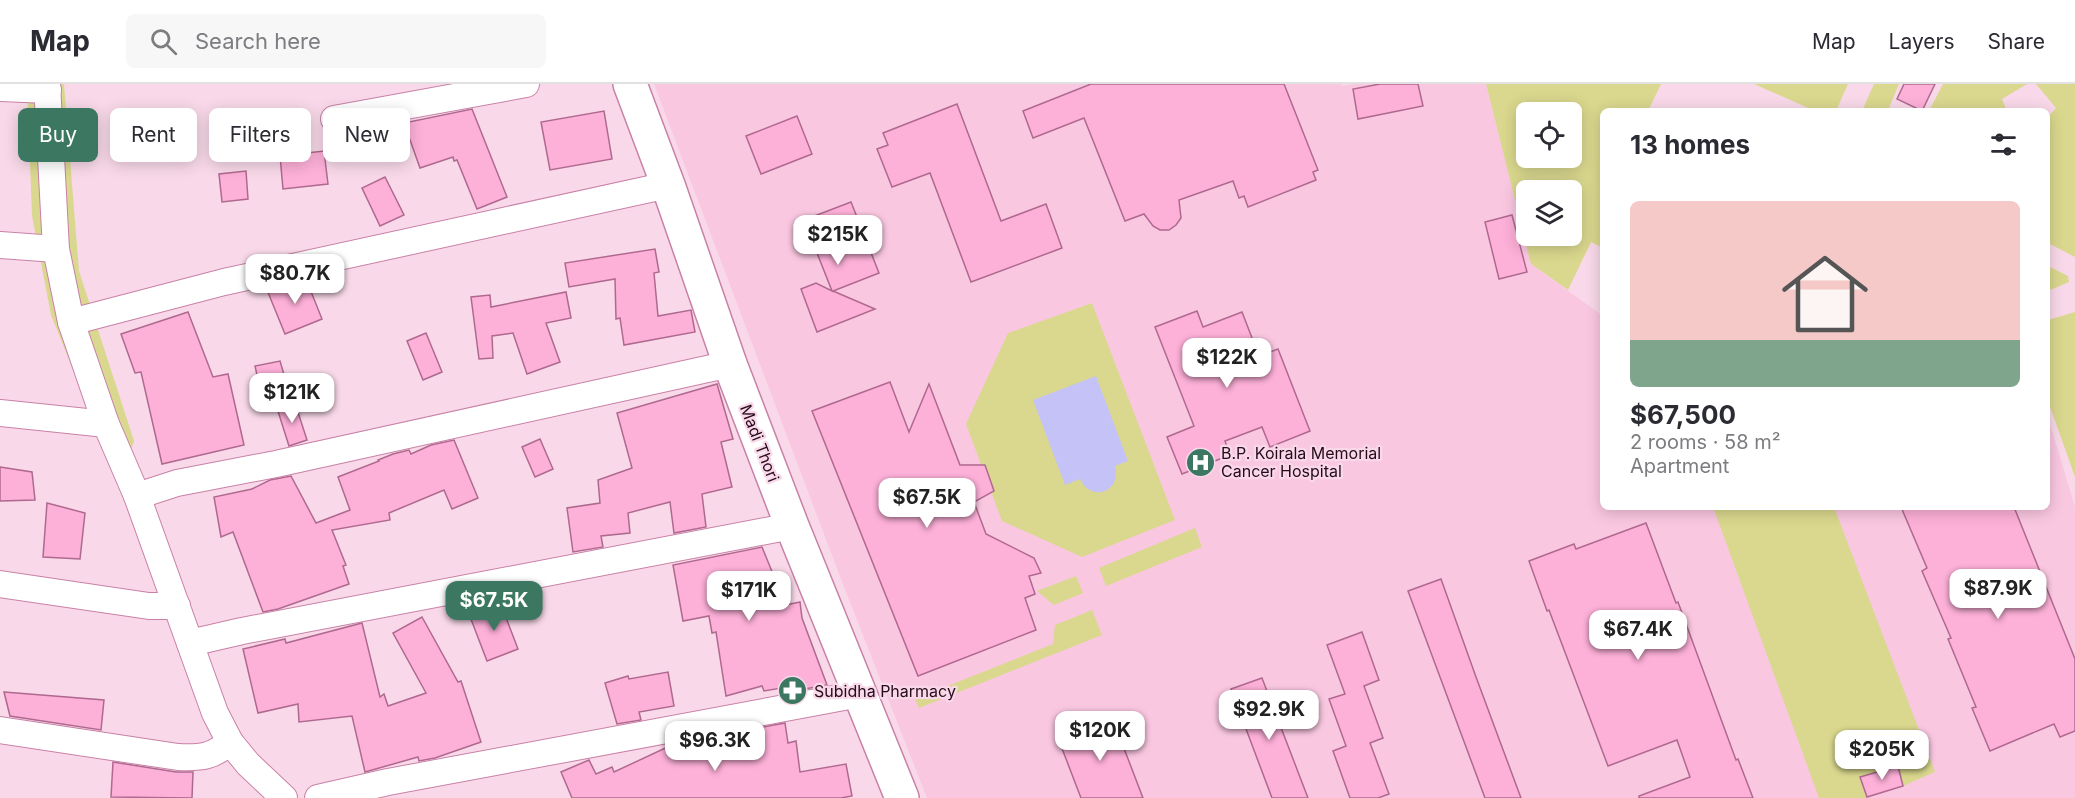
<!DOCTYPE html>
<html lang="en">
<head>
<meta charset="utf-8">
<style>
  :root { --surface:#fff; --page:#f7f7f7; --text:#2b2b33; --muted:#7c7c81; --line:#e1e1e2; --accent:#3c7761 }
  body { margin:0; font-family:Inter,sans-serif; background:var(--page); color:var(--text); height:100vh; display:flex; flex-direction:column; font-size:22px; white-space:nowrap }
  * { box-sizing:border-box; margin:0 }
  p { font-size:20px; color:var(--muted) }
  .icon { flex:none; width:33px; height:33px; fill:none; stroke:currentColor; stroke-width:2; stroke-linecap:round; stroke-linejoin:round }
  .map { position:relative; flex:1; overflow:hidden }
  .details { position:absolute; left:1600px; top:24px; width:450px; height:402px; display:flex; flex-direction:column; background:var(--surface); border-radius:9px; box-shadow:0 3px 15px #0003 }
  .details>* { flex:none }
  .guide { position:absolute; left:18px; top:24px; width:570px; height:54px; display:flex; gap:12px }
  .tools { position:absolute; left:1516px; top:18px; display:grid; gap:12px }
  .tools a { display:grid; place-items:center; width:66px; height:66px; border-radius:9px; background:var(--surface); box-shadow:0 3px 15px #0003; font-size:30px }
  .price { position:absolute; translate:-50% -51px; padding:0 14px; border-radius:12px; background:#fff; color:#222; font-size:20px; line-height:39px; filter:drop-shadow(0 2px 3px #0008) }
  .price::after { content:''; position:absolute; left:50%; top:36px; width:18px; height:14px; margin-left:-9px; background:inherit; clip-path:polygon(0 0,100% 0,50% 100%) }
  .price.current { background:var(--accent); color:#fff }
  ul { padding:0; list-style:none }
  li { display:grid; align-content:center; gap:12px; height:318px; padding:0 30px }
  li span { display:grid; place-items:center; height:186px; border-radius:9px; color:#555 }
  li>.icon { margin-inline-start:auto }
  span .icon { width:108px; height:108px; fill:#fffc; stroke-width:1 }
  li b { font-size:26px }
  h2 { display:flex; justify-content:space-between; align-items:center; height:72px; padding:0 30px; font-size:26px }
  .tag { padding:0 21px; border-radius:9px; background:var(--surface); box-shadow:0 3px 15px #0003; font-size:21px; line-height:54px }
  .tag.current { background:var(--accent); color:#fff }
  header { display:flex; align-items:center; gap:36px; box-sizing:border-box; height:84px; padding:0 30px; background:var(--surface); border-bottom:2px solid var(--line) }
  header strong { font-size:28px }
  nav { display:flex; gap:33px; margin-inline-start:auto; font-size:21px }
  .search { width:420px; height:54px; background:var(--page); display:flex; align-items:center; gap:15px; box-sizing:border-box; padding:0 21px; border-radius:9px; color:var(--muted); font-size:22px }
  .map>svg:first-child { display:block }
</style>
</head>
<body>
<header>
<strong>Map</strong>
<div class="search"><svg class="icon" aria-label="search" viewBox="0 0 24 24"><circle cx="10" cy="10" r="6"/><path d="M15 15l6 6"/></svg>Search here</div>
<nav><a>Map</a><a>Layers</a><a>Share</a></nav>
</header>
<div class="map">
<svg width="2075" height="714" viewBox="0 0 2075 714">
  <rect width="100%" height="100%" fill="#f9d9e9"/>
  <path fill="#fac7e1" d="M654 0H1341L1342 2 1352 0H1486L1531 180 1603 232 1604 423H2048V333L2075 423V714H927L844 503Z"/>
  <g fill="#dad88e" fill-rule="evenodd">
    <path d="M27 0H64L79 187 134 357 120 402 51 231 32 132Z"/>
    <path d="M1486 0H1661L1648 27H1604L1603 164 1591 158 1568 206 1531 180ZM1527 28H1572V74H1527ZM1527 106H1572V152H1527Z"/>
    <path d="M1754 0H1848L1836 27H1815Z"/>
    <path d="M1874 0H1899L1889 24 1894 27H1862Z"/>
    <path d="M1943 0H2027L2002 15 2007 27H1929Z"/>
    <path d="M2036 0H2075V173L2048 159V33L2056 24Z"/>
    <path d="M2048 182 2068 192 2069 198 2048 207Z"/>
    <path d="M1092 219 1175 436 1082 473 1002 437 966 340 1008 249Z"/>
    <path d="M2075 228V393L2048 317V236Z"/>
    <path d="M1713 423H1834L1935 688 1903 702 1897 682 1861 693 1866 714H1819Z"/>
    <path d="M1195 444 1202 463 1106 502 1099 484Z"/>
    <path d="M1076 492 1083 509 1054 521 1037 507Z"/>
    <path d="M1092 526 1102 551 919 624 915 615 1053 560 1055 541Z"/>
  </g>
  <path fill="#c5c2f7" d="M1096 292 1128 377 1115 382C1122 408 1091 419 1080 395L1065 401 1033 316Z"/>
  <g fill="#fdb0d8" stroke="#af698f" stroke-width="1.5">
    <path d="M1091 0H1284L1318 86 1313 88 1316 96 1248 123 1244 112 1239 114 1233 97 1179 116 1181 134 1176 141 1169 146H1160L1153 142 1144 130 1125 137 1084 34 1033 54 1023 27Z"/>
    <path d="M1380 0H1418L1423 22 1358 35 1353 5Z"/>
    <path d="M1904 0H1935L1922 27 1897 15Z"/>
    <path d="M957 20 1001 137 1046 120 1062 164 971 198 930 89 892 103 877 65 888 61 883 49Z"/>
    <path d="M472 25 507 113 477 125 457 76 454 77 453 73 420 84 404 39Z"/>
    <path d="M604 27 612 75 550 86 541 38Z"/>
    <path d="M797 32 812 70 761 90 746 52Z"/>
    <path d="M324 67 328 100 283 105 280 72Z"/>
    <path d="M246 87 248 115 222 118 219 90Z"/>
    <path d="M385 93 404 131 380 142 362 104Z"/>
    <path d="M851 118 879 189 833 207 875 225 817 248 801 205 816 199 832 207 804 136Z"/>
    <path d="M1512 131 1527 188 1499 195 1485 138Z"/>
    <path d="M655 165 659 188 654 189 658 232 691 226 695 248 624 261 620 234 616 235 615 195 569 203 565 179Z"/>
    <path d="M306 195 322 235 285 250 267 206 280 201Z"/>
    <path d="M566 208 571 234 546 239 560 278 527 290 513 249 492 252 493 274 479 275 471 213 490 211 491 223Z"/>
    <path d="M1197 227 1203 243 1242 228 1259 272 1278 265 1310 347 1270 363 1262 343 1225 357 1230 371 1182 390 1167 353 1194 342 1155 243Z"/>
    <path d="M188 228 213 293 228 290 244 361 162 380 141 288 135 289 121 250Z"/>
    <path d="M426 249 442 288 423 296 407 257Z"/>
    <path d="M280 277 285 294 259 300 255 282Z"/>
    <path d="M890 298 909 348 929 300 960 381H985L994 407 974 418 986 450 1034 474 1041 489 1029 492 1035 510 1025 514 1036 546 918 592 812 327Z"/>
    <path d="M717 300 733 355 721 358 732 403 702 410 706 443 674 449 670 418 628 429 630 449 601 452 603 463 573 468 567 424 600 419 598 396 632 384 617 329Z"/>
    <path d="M295 319 307 356 289 362 277 324Z"/>
    <path d="M540 355 553 385 535 393 522 363Z"/>
    <path d="M454 356 478 414 452 425 444 406 389 429 390 436 332 446 346 481 343 482 349 500 278 525 263 528 233 448 221 453 214 413 252 405 270 396 291 392 316 439 350 426 338 393 379 377 378 376 393 370 409 366 411 370 431 361Z"/>
    <path d="M0 383 32 388 35 416 0 417Z"/>
    <path d="M47 419 85 429 80 475 43 473Z"/>
    <path d="M1901 423H2014L2075 575V647L2060 653 2054 640 1990 667 1972 624 1976 623 1948 555 1951 554 1922 487 1927 484Z"/>
    <path d="M1646 439 1676 519 1678 518 1736 676 1738 675 1753 714H1639V712L1690 693 1677 656 1608 682 1549 526 1547 527 1529 477 1574 460 1576 465Z"/>
    <path d="M762 463 773 490 775 489 777 500 786 521 800 518 802 534 827 601 794 607 793 602 764 607 762 602 726 612 716 548 712 549 709 532 683 537 673 481Z"/>
    <path d="M1441 495 1476 593 1521 714H1485L1408 507Z"/>
    <path d="M500 518 518 565 487 577 469 530Z"/>
    <path d="M422 533 458 598 461 597 481 658 435 674 419 677 418 673 365 688 352 632 299 638 298 620 258 629 243 565 285 555 286 559 362 539 380 613 384 610 388 622 426 609 393 549Z"/>
    <path d="M1362 548 1379 596 1364 602 1383 654 1370 659 1389 710 1378 714H1350L1333 667 1346 662 1329 615 1345 610 1327 561Z"/>
    <path d="M668 588 674 622 639 628 641 636 617 640 605 599 628 592 629 595Z"/>
    <path d="M1262 594 1308 714H1272L1231 605Z"/>
    <path d="M4 608 104 616 101 646 10 632Z"/>
    <path d="M1112 633 1143 714H1081L1058 654Z"/>
    <path d="M785 639 788 659 796 657 800 688 846 680 852 712 841 714H572L561 688 589 676 596 690 612 683 614 688 674 660Z"/>
    <path d="M113 678 176 688H193L192 714 111 713Z"/>
    <path d="M1898 682 1903 702 1867 713 1860 693Z"/>
  </g>
  <g fill="none" stroke-linecap="round" stroke-linejoin="round">
    <defs>
      <g id="street">
        <path d="M47 0 56 165 71 238 106 340 137 412 215 629 230 658 248 680 284 714"/>
        <path d="M0 4 48 6"/>
        <path d="M334 35 526 0"/>
        <path d="M0 161 56 165"/>
        <path d="M71 238 224 198 668 101"/>
        <path d="M0 329 106 340"/>
        <path d="M137 412 177 399 276 380 730 280"/>
        <path d="M0 500 149 522H177"/>
        <path d="M190 559 242 547 792 442"/>
        <path d="M0 646 178 673C202 674 212 673 230 658"/>
        <path d="M318 714 388 698 860 610"/>
      </g>
      <path id="secondary" d="M630 0 668 101 730 280 792 442 902 714"/>
    </defs>
    <use href="#street" stroke="#c981a7" stroke-width="28"/>
    <use href="#secondary" stroke="#c981a7" stroke-width="36"/>
    <use href="#street" stroke="#fff" stroke-width="26"/>
    <use href="#secondary" stroke="#fff" stroke-width="33"/>
  </g>
  <defs>
    <symbol id="hospital-disc" viewBox="-11 -11 22 22"><circle r="9.5" fill="#3c7761" stroke="#f9d9e9"/><path d="M-5-5h3v3.5h4V-5h3V5h-3V1.5h-4V5h-3Z" fill="#fff"/></symbol>
    <symbol id="pharmacy-disc" viewBox="-11 -11 22 22"><circle r="9.5" fill="#3c7761" stroke="#f9d9e9"/><path d="M-2-6h4v4h4v4h-4v4h-4v-4h-4v-4h4Z" fill="#fff"/></symbol>
  </defs>
  <g fill-rule="evenodd">
    <use href="#hospital-disc" x="1184" y="362" width="33" height="33"/>
    <use href="#pharmacy-disc" x="776" y="590" width="33" height="33"/>
  </g>
  <g text-anchor="middle" stroke-width="4.5" stroke-linejoin="round" paint-order="stroke">
    <g font-size="16" fill="#250b1a" stroke="#f9d9e9">
      <text transform="translate(760 359) rotate(69)" y="6">Madi Thori</text>
    </g>
    <g font-size="16" fill="#250b1a" stroke="#f9d9e9" text-anchor="start">
      <text x="1221" y="375">B.P. Koirala Memorial<tspan x="1221" dy="18">Cancer Hospital</tspan></text>
      <text x="814" y="613">Subidha Pharmacy</text>
    </g>
  </g>
</svg>
<div class="tools">
<a><svg class="icon" aria-label="locate" viewBox="0 0 24 24"><circle cx="12" cy="12" r="6"/><path d="M12 2v4M12 18v4M2 12h4M18 12h4"/></svg></a>
<a><svg class="icon" aria-label="layers" viewBox="0 0 24 24"><path d="M12 4l9 5-9 5-9-5zM3 14l9 5 9-5"/></svg></a>
</div>
<b class="price" style="left:838px;top:182px">$215K</b>
<b class="price" style="left:295px;top:221px">$80.7K</b>
<b class="price" style="left:1227px;top:305px">$122K</b>
<b class="price" style="left:292px;top:340px">$121K</b>
<b class="price" style="left:927px;top:445px">$67.5K</b>
<b class="price" style="left:1998px;top:536px">$87.9K</b>
<b class="price" style="left:749px;top:538px">$171K</b>
<b class="price current" style="left:494px;top:548px">$67.5K</b>
<b class="price" style="left:1638px;top:577px">$67.4K</b>
<b class="price" style="left:1269px;top:657px">$92.9K</b>
<b class="price" style="left:1100px;top:678px">$120K</b>
<b class="price" style="left:715px;top:688px">$96.3K</b>
<b class="price" style="left:1882px;top:697px">$205K</b>
<div class="guide">
<a class="tag current">Buy</a>
<a class="tag">Rent</a>
<a class="tag">Filters</a>
<a class="tag">New</a>
</div>
<section class="details">
<h2>13 homes<svg class="icon" aria-label="filters" viewBox="0 0 24 24"><path d="M4 7h16M4 17h16"/><circle cx="9" cy="7" r="2"/><circle cx="15" cy="17" r="2"/></svg></h2>
<ul>
<li><span style="background:linear-gradient(#f6c9c9 75%,#7fa58c 0)"><svg class="icon" aria-label="home" viewBox="0 0 24 24"><path d="M3 11l9-7 9 7M6 9v11h12V9"/></svg></span><div><b>$67,500</b><p>2 rooms · 58 m²</p><p>Apartment</p></div></li>
</ul>
</section>
</div>
</body>
</html>
